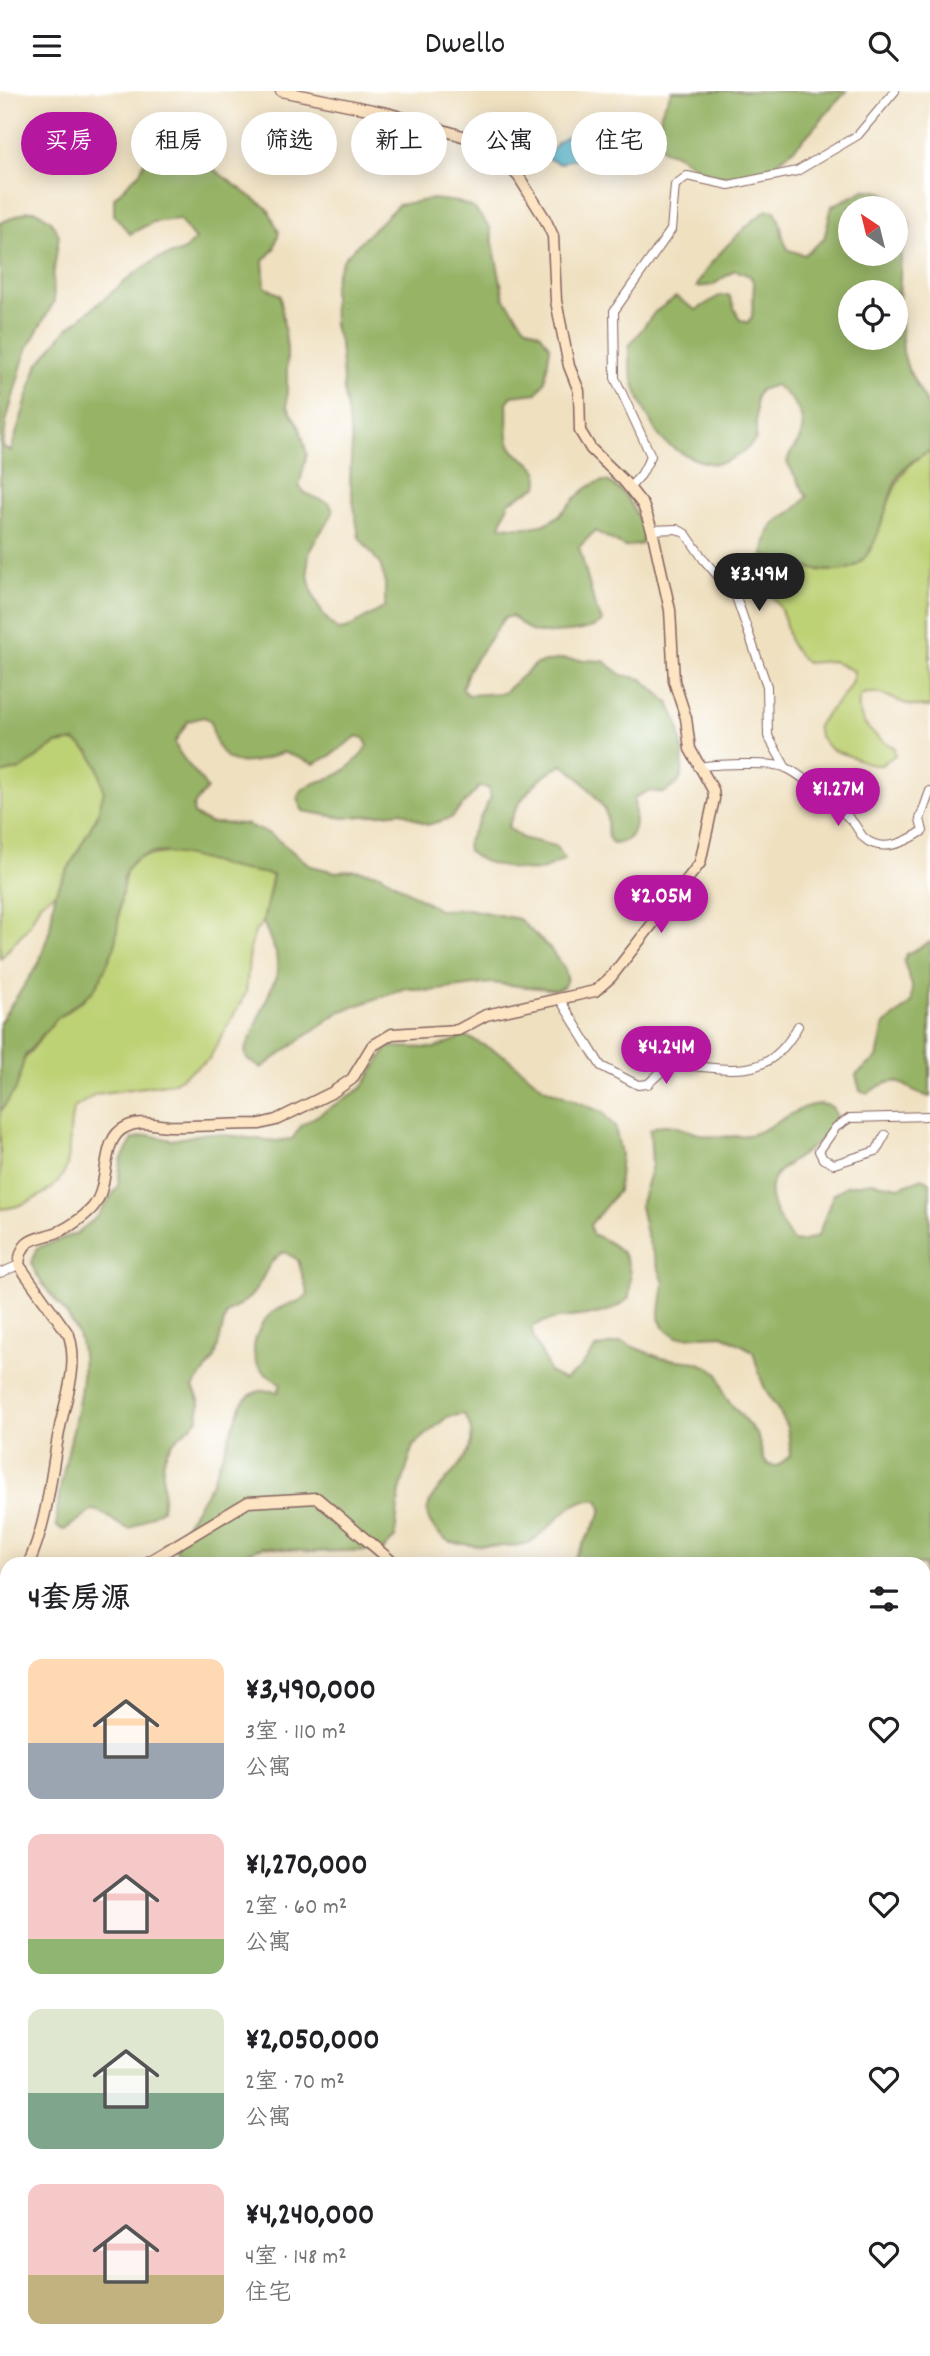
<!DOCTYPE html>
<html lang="zh">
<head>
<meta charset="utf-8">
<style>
  :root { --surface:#fff; --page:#f2f2f2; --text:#202124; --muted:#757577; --accent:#b5179e }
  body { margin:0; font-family:Dekko,"LXGW WenKai TC",sans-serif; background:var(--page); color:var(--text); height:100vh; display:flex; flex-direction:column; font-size:26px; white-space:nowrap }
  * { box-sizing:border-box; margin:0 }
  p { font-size:23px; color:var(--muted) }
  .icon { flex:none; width:38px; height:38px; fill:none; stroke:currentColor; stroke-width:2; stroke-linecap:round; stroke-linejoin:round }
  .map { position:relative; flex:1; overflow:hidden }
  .sheet { position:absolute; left:0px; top:1466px; width:931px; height:800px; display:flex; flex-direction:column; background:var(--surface); border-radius:21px 21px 0 0; box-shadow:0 4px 18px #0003 }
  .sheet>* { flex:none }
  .guide { position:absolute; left:21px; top:21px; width:889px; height:63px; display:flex; gap:14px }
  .needle { width:46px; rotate:325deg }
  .buttons { position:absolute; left:838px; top:105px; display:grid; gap:14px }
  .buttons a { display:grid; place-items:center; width:70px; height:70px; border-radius:50%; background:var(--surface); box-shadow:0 4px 18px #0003; font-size:35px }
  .price { position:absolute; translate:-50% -60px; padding:0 16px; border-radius:24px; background:var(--accent); color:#fff; font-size:23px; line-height:46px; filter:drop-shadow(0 2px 4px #0008) }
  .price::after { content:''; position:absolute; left:50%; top:42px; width:21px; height:16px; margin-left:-10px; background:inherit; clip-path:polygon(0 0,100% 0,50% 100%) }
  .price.active { background:#222; color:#fff }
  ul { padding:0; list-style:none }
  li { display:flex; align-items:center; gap:21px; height:175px; padding:0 28px }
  li span { display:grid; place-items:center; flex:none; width:196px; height:140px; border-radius:14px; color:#555 }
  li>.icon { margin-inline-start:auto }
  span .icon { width:84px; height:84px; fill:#fffc; stroke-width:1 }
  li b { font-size:30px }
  h2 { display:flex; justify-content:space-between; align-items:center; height:84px; padding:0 28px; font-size:30px }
  .chip { padding:0 24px; border-radius:32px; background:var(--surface); box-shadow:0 4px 18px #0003; font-size:24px; line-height:63px }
  .chip.active { background:var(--accent); color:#fff }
  header { display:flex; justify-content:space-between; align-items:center; height:91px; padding:0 28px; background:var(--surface); font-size:32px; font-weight:600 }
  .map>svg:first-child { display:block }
</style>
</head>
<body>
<header><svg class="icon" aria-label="menu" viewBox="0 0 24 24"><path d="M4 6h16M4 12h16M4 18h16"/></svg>Dwello<svg class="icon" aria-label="search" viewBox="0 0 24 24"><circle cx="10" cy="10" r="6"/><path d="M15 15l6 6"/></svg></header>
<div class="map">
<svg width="930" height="2265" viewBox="0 0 930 2265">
  <rect width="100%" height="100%" fill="#fff"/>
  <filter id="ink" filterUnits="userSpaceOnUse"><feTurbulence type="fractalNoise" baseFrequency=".0143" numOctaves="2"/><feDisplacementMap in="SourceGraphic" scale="14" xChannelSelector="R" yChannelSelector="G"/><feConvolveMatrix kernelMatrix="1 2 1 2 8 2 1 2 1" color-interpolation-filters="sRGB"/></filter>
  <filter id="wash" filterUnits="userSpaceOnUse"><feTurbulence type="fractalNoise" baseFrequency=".00686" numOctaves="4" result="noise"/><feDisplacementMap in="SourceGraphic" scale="28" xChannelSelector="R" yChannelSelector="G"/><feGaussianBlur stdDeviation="1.57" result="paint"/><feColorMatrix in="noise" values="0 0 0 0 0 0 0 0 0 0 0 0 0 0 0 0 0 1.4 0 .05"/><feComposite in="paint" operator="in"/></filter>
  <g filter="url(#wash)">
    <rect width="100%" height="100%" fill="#efe0c0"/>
    <g fill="#bdd174" stroke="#847850" stroke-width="2">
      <path d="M930 360V616C922 615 913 616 906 613 891 607 877 598 861 604 851 627 875 647 894 656L895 664 881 674H873L830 658 819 644 817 636C828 617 853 602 854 580L832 570 807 572C780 549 793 541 779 515 772 500 757 498 749 485L763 464C780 469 820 484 837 479 897 461 874 384 930 360Z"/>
      <path d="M75 650 89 661 102 683 104 700 97 725 55 802 40 812 29 835 0 868V683L21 678 56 653Z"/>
      <path d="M173 761 273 784 263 831 255 841 250 858 246 902 209 968 173 992 96 1003 73 1018C64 1061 81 1083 36 1107 25 1113 13 1118 0 1118V1021L19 989 21 973 55 929 84 908 115 855 117 827 127 776 140 766Z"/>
    </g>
    <g fill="#96b366" stroke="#706948" stroke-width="2" fill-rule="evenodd">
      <path d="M672 0H847C809 38 775 100 712 84 693 79 682 61 665 60L659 54 661 21Z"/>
      <path d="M177 35 184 40 209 75 268 118 279 141 274 158 263 170 265 196 280 204 287 257V315L300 337 307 363 299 395 305 402 330 413 333 421C327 435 312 449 309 464 304 490 318 524 338 539L346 538 385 516V489L380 473 359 446 350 390 352 352 344 302 340 252 334 235 333 198 337 181 345 166 398 114 433 108 458 111 474 117 490 137 504 207 525 235 541 243 550 256 545 290 537 302 512 305 507 311C508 322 506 342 509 351 515 371 544 368 538 395L509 411 500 435C514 436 531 438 544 433 569 425 578 391 607 390 629 401 636 423 645 445L642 453 625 456 595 440 579 456 595 515 602 530C595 541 542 545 531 540 524 536 518 530 512 525L504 527 469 578 462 598 468 604 503 602 536 573 561 568 604 570 622 584 642 588 668 611 677 629 683 660 682 685 678 692 664 702 648 700 634 707C636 727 639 752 613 753 603 742 610 734 606 722 600 708 575 680 562 674 536 687 518 708 508 736L522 747 555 755 565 768C558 771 551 776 544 778 525 783 482 774 468 760L467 752 491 706 488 697 480 695 451 727 427 734 402 721 344 727 303 720C300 715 297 710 299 704 304 691 329 690 339 683 352 675 359 667 368 655L364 647 357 645 330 665 314 673 283 661C244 678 217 679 211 630L204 626 188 630 175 651C179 668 199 682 207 698L193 715 194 724 210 732 245 733 270 743 311 775 336 781 355 779 380 783 439 819 468 818 519 828 550 858 565 879 567 887 564 895 557 899 490 892 430 900 406 897 339 921 261 977 247 968 245 960 278 881 276 862 263 831 273 784C258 781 243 780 229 776 200 769 140 743 124 784L115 855 101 887 92 901 55 929 25 965 16 998 0 1021V931L39 872 50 838 55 802 97 725 104 700 98 676 89 661 75 650 56 653 21 678 0 683V132L28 120H36L50 129 59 144 53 186 54 211 28 256 22 273 6 331 3 357 11 360 37 275 65 240 134 183 157 168 183 160 195 149 179 128 153 131 130 143 114 124V107L140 81 154 48 168 37Z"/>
      <path d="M865 99C894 99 895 111 910 134L901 166 899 209 903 261 908 278 930 318V360C920 364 907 373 900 382 882 410 882 480 836 480 810 480 788 471 763 464 771 417 783 436 807 406L787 371C789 362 794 358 798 351 811 328 793 307 775 294L760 299 756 306V348C748 359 733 369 720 372 702 375 666 357 657 342 642 316 627 286 629 255L655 221 676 206 696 219 719 205 729 204 739 228 747 232 752 226 754 192 750 185 735 179 713 194 697 196C703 175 748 132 767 119L775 120C784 132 779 147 789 159L804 164 824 148 832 115ZM850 117H896V163H850ZM850 201H896V247H850Z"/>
      <path d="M930 851V1006C900 999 904 978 868 1002L860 1000 856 984 877 967 884 934 911 912 912 895 904 871 907 863Z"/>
      <path d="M466 945 505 965 544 997 602 1021 615 1036 621 1063 618 1100 590 1134 592 1143C626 1157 634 1170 629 1207 600 1234 562 1218 532 1236 531 1250 546 1265 549 1281L564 1289 579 1278 596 1257 621 1251 661 1267 696 1271 711 1277 718 1282 726 1307 757 1343 764 1369 769 1374 777 1375 790 1365C791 1326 777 1323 763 1293 759 1283 756 1271 753 1260L723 1244 677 1246 663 1236 659 1227 664 1192 646 1143 640 1115 652 1074 650 1039C668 1026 688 1042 707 1045 720 1046 739 1046 752 1043 776 1038 807 1003 832 1016L836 1024C814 1084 731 1063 793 1150L801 1151 818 1145 833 1104 846 1095 872 1091 899 1096 923 1087 930 1091V1602L924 1607V1474L571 1473 600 1425 602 1417 598 1409C567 1405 553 1439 530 1451 516 1458 463 1455 448 1450 381 1404 502 1379 464 1323L447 1326 413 1355 399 1404 395 1447 383 1459 311 1461 262 1456 221 1472 184 1465 176 1460 175 1452 212 1391 242 1312C253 1299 263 1298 278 1301L281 1293C273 1288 259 1280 256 1271 249 1252 262 1226 278 1218 289 1212 300 1213 308 1203L298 1169 284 1161C267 1168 263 1193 250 1206 243 1212 234 1217 226 1223L215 1267 193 1296 200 1311 198 1328C191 1337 181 1342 174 1350 155 1370 167 1395 162 1418L130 1438C115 1435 108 1421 93 1419L64 1439 57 1436C54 1382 96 1293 78 1244 67 1216 42 1200 31 1172L37 1157 77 1142 97 1126 118 1095 121 1069 133 1048 148 1044 172 1049 207 1042 276 1050 292 1048 302 1034 362 997 388 956 435 957Z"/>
      <path d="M7 1709V2259H26V2265H0V1717Z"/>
      <path d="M924 1856 930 1863V2027L924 2022Z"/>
      <path d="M930 2033V2265H925L921 2259H924V2038Z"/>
      <path d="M103 2259H563L567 2265H91Z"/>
      <path d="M651 2259H837L829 2265H643Z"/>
    </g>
    <path fill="#50b8ce" stroke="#4d6c7c" stroke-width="2" d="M586 34 606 39 588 68H570L560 73 546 67 558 51Z"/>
  </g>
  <g filter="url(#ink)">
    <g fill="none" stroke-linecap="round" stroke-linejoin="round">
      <defs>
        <g id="street">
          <path d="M629 397 641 384 651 365 615 287 614 220 671 139 675 94 687 85 729 94 797 80 858 44 895 0"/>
          <path d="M652 439 677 438 686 443 704 469 736 506 767 595 768 645 786 677"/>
          <path d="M698 676C713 673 771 671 784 676 804 684 835 714 851 729 857 735 859 742 864 747 882 763 906 751 923 740L920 728 930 700"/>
          <path d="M559 907 601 975 638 994 648 993 663 979 676 974C732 977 768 992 798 935"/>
          <path d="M885 1044 876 1060 834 1073 823 1068 819 1060 836 1036 850 1027 930 1025"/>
          <path d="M0 1182 19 1174"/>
        </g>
        <g id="secondary">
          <path d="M28 1474C48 1430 50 1387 59 1341 65 1308 79 1277 69 1244L19 1174C21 1145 37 1149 58 1141 70 1136 85 1125 93 1116 112 1092 99 1048 126 1036 140 1029 154 1034 169 1035 198 1036 230 1033 260 1033L276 1029 333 1001 352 988 372 955 392 943 458 939 486 924 595 900 611 886 700 772 714 708 713 699 690 658 686 627 674 590 670 519 652 439 643 414 624 390 591 358 580 340 579 300 569 275 556 210 553 145 545 128 519 86 503 69 469 47 387 22 281 0"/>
          <path d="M143 1474 248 1411 317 1407 396 1474"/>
          <path d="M0 1529 7 1514"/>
          <path d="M0 1559 7 1555"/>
          <path d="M924 1698H930"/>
        </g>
      </defs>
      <use href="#street" stroke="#84635f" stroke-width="10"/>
      <use href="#secondary" stroke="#84635f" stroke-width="13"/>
      <use href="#street" stroke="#fff" stroke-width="8"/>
      <use href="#secondary" stroke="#fde5c4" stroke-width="10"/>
    </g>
  </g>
</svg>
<div class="buttons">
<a><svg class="needle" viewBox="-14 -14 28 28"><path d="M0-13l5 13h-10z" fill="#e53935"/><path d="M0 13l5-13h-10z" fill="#757577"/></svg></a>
<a><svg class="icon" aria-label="locate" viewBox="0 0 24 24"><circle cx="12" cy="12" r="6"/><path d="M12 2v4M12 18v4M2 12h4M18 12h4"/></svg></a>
</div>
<b class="price active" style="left:759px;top:522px">¥3.49M</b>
<b class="price" style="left:838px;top:737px">¥1.27M</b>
<b class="price" style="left:661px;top:844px">¥2.05M</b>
<b class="price" style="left:666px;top:995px">¥4.24M</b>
<div class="guide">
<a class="chip active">买房</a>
<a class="chip">租房</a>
<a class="chip">筛选</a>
<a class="chip">新上</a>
<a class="chip">公寓</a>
<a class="chip">住宅</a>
</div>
<section class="sheet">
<h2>4套房源<svg class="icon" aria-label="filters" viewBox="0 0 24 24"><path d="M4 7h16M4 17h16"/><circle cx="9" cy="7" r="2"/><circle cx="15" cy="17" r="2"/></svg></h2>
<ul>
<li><span style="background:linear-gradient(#ffd9b3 60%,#9aa5b1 0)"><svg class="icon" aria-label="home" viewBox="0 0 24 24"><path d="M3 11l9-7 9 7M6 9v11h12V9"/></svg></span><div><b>¥3,490,000</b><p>3室 · 110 m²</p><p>公寓</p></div><svg class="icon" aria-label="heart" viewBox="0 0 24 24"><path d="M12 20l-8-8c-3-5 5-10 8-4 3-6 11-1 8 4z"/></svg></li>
<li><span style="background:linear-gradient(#f6c9c9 75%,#8fb573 0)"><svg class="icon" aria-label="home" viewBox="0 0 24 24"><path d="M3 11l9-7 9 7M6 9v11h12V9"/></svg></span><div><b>¥1,270,000</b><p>2室 · 60 m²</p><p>公寓</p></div><svg class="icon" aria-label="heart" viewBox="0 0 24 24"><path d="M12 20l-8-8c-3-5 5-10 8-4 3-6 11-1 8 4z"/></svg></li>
<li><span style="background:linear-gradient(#dfe7d0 60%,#7fa58c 0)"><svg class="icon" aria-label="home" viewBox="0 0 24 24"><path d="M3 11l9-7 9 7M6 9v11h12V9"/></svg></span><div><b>¥2,050,000</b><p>2室 · 70 m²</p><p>公寓</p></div><svg class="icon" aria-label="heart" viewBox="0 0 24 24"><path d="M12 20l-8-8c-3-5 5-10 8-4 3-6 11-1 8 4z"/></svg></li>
<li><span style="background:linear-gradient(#f6c9c9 65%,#c2b280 0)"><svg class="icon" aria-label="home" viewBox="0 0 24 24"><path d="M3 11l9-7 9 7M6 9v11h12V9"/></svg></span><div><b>¥4,240,000</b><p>4室 · 148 m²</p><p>住宅</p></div><svg class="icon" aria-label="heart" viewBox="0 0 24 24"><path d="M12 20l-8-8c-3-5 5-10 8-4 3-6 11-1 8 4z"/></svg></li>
</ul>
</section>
</div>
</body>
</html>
